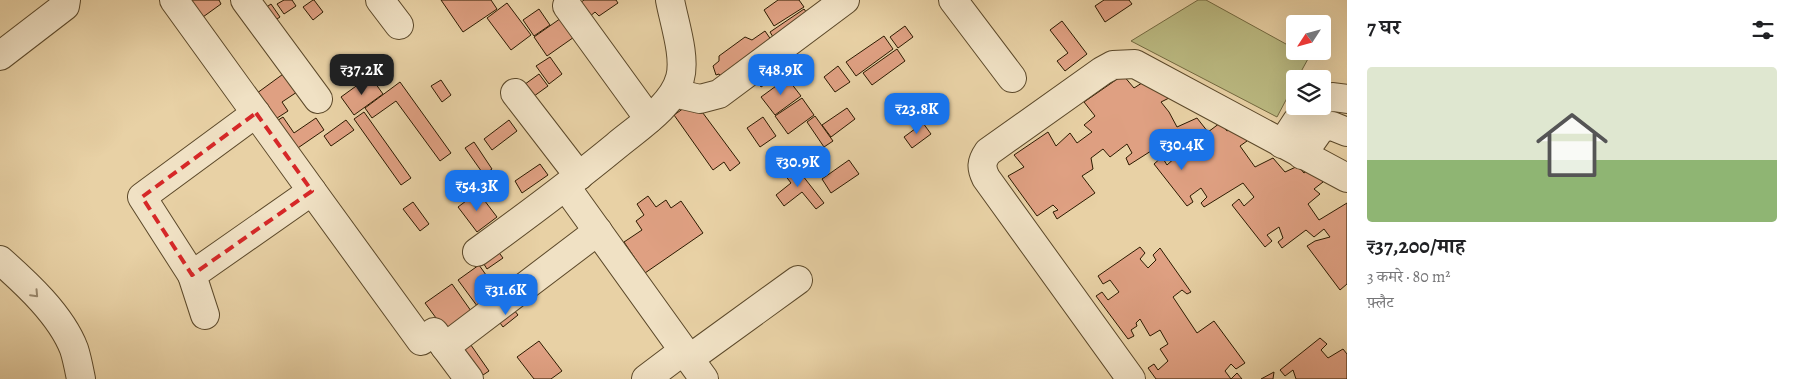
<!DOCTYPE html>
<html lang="hi">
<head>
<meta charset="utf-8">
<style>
  :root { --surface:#fff; --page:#f6f6f6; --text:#202124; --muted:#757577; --accent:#1a73e8 }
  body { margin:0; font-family:Alegreya,"Noto Serif Devanagari",serif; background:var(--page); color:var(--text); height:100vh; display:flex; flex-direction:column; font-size:19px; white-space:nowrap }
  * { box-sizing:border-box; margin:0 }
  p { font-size:16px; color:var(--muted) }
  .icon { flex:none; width:28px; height:28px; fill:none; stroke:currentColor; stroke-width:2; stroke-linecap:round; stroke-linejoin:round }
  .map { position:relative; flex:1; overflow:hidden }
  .drawer { display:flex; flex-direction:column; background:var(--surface); width:450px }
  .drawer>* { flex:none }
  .needle { width:32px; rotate:234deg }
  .buttons { position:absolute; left:1286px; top:15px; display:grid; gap:10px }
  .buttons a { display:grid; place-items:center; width:45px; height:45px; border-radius:5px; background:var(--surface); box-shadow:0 5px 20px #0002; font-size:25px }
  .price { position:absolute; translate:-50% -42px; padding:0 11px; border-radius:10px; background:var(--accent); color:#fff; font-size:16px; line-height:32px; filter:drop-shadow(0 1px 2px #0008) }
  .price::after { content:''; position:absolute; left:50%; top:30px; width:15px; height:11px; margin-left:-8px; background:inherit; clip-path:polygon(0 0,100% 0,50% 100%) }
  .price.active { background:#222; color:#fff }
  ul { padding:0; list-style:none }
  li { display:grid; align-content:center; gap:10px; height:265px; padding:0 20px }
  li span { display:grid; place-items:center; height:155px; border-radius:5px; color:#555 }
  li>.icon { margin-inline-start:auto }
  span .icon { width:90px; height:90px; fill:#fffc; stroke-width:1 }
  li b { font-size:21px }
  h2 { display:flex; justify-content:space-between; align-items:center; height:60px; padding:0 20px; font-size:21px }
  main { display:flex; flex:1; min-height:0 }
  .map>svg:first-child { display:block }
</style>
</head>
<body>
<main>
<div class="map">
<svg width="1347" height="379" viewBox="0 0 1347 379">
  <rect width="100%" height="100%" fill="#e8d1a5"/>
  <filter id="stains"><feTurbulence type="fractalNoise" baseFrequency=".004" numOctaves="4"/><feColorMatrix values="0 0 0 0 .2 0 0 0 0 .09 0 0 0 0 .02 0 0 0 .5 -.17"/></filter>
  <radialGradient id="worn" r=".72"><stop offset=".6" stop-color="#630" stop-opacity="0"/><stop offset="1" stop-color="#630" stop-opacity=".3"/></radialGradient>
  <path fill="#bbba82" stroke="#746a41" d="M1198 0H1206L1295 49V51H1299L1309 57 1297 79H1295V83L1277 117 1131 41Z"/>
  <g fill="#dfa082" stroke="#2c1a00">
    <path d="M181 0H219L221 4 196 22Z"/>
    <path d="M284 0H292L296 6 284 14 277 4Z"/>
    <path d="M313 0H314L323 12 313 20 303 7Z"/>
    <path d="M441 0H491L497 9 463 32Z"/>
    <path d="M584 0H616L618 3 599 16 595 12 589 17 577 5Z"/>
    <path d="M778 0H799L804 7 774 26 764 10Z"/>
    <path d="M1104 0H1129L1132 4 1105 22 1095 6Z"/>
    <path d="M507 3 531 35 511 50 487 18Z"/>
    <path d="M271 4 280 17 268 25 258 13Z"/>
    <path d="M539 9 550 25 534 36 523 20Z"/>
    <path d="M804 9 813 21 778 45 770 32Z"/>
    <path d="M564 16 577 35 547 56 534 37Z"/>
    <path d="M1062 21 1087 54 1065 71 1057 61 1068 53 1050 30Z"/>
    <path d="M905 26 913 37 898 48 890 37Z"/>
    <path d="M765 31 776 47 721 77 719 74 716 75 713 66 719 61V56L745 37 752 40Z"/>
    <path d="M884 36 893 49 856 76 846 62Z"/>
    <path d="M897 49 905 61 872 85 863 73Z"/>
    <path d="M550 57 562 74 549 84 536 66Z"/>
    <path d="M775 61 783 72 761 87 754 77Z"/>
    <path d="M838 66 850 82 835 92 824 77Z"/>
    <path d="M290 69 303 88 282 102 288 111 271 122 253 96Z"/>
    <path d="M539 74 548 86 530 99 521 87Z"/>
    <path d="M1123 75 1134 88 1145 81 1151 89 1158 84 1169 98 1161 102 1169 112 1177 127 1197 118 1208 132 1220 123 1227 131 1233 127 1247 141 1240 146 1255 167 1273 158 1285 172 1298 166 1304 173 1312 167 1323 182 1314 189 1320 194 1308 204 1319 220 1347 203V284L1340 290 1307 246 1315 241 1330 237 1324 229 1314 237 1306 230 1282 248 1278 242 1283 238 1279 227 1267 235 1272 241 1265 247 1232 205 1239 199 1244 206 1254 197 1243 183 1204 207 1201 203 1207 197 1201 188 1190 196 1193 202 1187 206 1154 164 1162 157 1167 165 1177 156 1172 145 1162 144 1129 165 1126 158 1132 153 1127 144 1110 157 1103 149 1091 158 1093 169 1082 176 1095 193 1057 219 1053 212 1058 210 1053 205 1037 216 1008 176 1024 167 1014 155 1048 132 1056 146 1070 133 1077 143 1092 132 1084 125 1095 116 1084 102Z"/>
    <path d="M370 76 383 94 354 115 341 97Z"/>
    <path d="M787 78 801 96 775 115 761 97Z"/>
    <path d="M441 80 451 95 442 102 431 86Z"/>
    <path d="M400 82 451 153 440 161 396 101 372 118 365 108Z"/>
    <path d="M802 98 814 115 788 134 775 116Z"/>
    <path d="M694 101 740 163 730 171 724 162 713 170 674 115Z"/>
    <path d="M847 108 855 119 831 137 822 125Z"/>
    <path d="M364 112 411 178 401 185 354 119Z"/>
    <path d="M815 116 833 141 824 147 807 122Z"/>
    <path d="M283 117 294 133 316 118 324 130 292 152 272 124Z"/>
    <path d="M763 117 776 136 760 147 747 128Z"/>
    <path d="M346 120 354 130 331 146 324 136Z"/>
    <path d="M509 120 517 131 492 150 484 139Z"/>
    <path d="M923 123 931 134 912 148 904 137Z"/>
    <path d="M474 142 492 169 484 175 465 148Z"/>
    <path d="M849 160 859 174 831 193 822 179Z"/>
    <path d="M792 162 824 203 816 209 802 192 784 206 776 195 791 183 781 170Z"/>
    <path d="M540 164 548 175 522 193 515 181Z"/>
    <path d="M478 192 497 217 477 232 458 207Z"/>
    <path d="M648 196 656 207 666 200 671 208 681 201 703 233 645 273 624 242 642 230 636 221 644 215 637 204Z"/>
    <path d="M413 202 429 224 420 231 403 209Z"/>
    <path d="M1140 247 1145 253 1140 259 1148 268 1156 260 1153 255 1160 248 1191 292 1187 294 1182 290 1173 297 1197 333 1214 321 1245 363 1236 369 1231 364 1225 371 1231 379 1237 373 1242 379H1156L1148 368 1154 364 1158 370 1168 361 1160 349 1168 344 1160 330 1150 336 1140 319 1136 323 1137 326 1131 330 1134 336 1128 339 1096 296 1102 292 1108 300 1119 292 1110 280 1103 284 1098 276Z"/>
    <path d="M497 250 503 258 487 269 482 261Z"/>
    <path d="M479 265 503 299 483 314 458 280Z"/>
    <path d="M452 284 476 318 450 337 425 303Z"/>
    <path d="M510 305 518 315 503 327 495 316Z"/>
    <path d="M466 338 489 371 480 377 457 345Z"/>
    <path d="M1320 338 1327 344 1321 350 1328 358 1343 349 1347 354V379H1296L1293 370 1285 376 1280 370Z"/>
    <path d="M539 341 562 371 551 379H534L517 357Z"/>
    <path d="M1274 372 1273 379H1261Z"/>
  </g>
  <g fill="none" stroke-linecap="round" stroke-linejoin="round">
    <defs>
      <g id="minor">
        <path d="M174 0 312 191 192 275 205 315"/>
        <path d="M245 0 318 99"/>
        <path d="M380 0 399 25"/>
        <path d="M953 0 1012 78"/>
        <path d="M567 6 649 119"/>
        <path d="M0 56 65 6 66 0"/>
        <path d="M515 93 579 176"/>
        <path d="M674 93 700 99 719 94 845 0"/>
        <path d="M1322 99 1333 97 1347 99"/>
        <path d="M1282 144 1297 121 1309 106"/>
        <path d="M1302 155 1321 128 1332 126 1347 132"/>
        <path d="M566 187 704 379"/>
        <path d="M312 191 421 341"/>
        <path d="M477 252C524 218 571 183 616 146 636 129 673 106 680 78 686 57 674 22 670 0"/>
        <path d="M0 260C26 283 61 315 74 349 77 358 79 369 81 379"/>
        <path d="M192 275 142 197 256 113"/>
        <path d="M434 332 469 379"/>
        <path d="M445 347 598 231"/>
        <path d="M689 359 798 280"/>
        <path d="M646 379 683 351"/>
        <path d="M1131 379 986 178C981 168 981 162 988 152L1102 71 1113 65 1135 64 1347 178"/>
      </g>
    </defs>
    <use href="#minor" stroke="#5b4829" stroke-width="30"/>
    <use href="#minor" stroke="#f0e1c4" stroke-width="28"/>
  </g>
  <defs><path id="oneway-chevron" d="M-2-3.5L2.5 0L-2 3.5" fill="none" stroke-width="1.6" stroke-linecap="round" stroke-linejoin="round" transform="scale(1.25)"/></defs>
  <use stroke="#98876c" href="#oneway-chevron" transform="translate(35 294) rotate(47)"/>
  <path fill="none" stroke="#d62828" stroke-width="4" stroke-dasharray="10 6" stroke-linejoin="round" d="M256 113 312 191 192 275 142 197Z"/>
  <rect width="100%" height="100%" filter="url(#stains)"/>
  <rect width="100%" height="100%" fill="url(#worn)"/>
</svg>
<div class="buttons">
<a><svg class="needle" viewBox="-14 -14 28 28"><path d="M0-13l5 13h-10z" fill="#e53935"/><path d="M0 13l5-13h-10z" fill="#757577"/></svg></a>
<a><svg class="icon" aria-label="layers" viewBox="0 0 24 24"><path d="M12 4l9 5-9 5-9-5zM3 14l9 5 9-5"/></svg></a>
</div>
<b class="price active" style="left:362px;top:96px">₹37.2K</b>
<b class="price" style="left:781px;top:96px">₹48.9K</b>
<b class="price" style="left:917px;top:135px">₹23.8K</b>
<b class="price" style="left:1182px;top:171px">₹30.4K</b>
<b class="price" style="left:798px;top:188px">₹30.9K</b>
<b class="price" style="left:477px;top:212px">₹54.3K</b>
<b class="price" style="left:506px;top:316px">₹31.6K</b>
</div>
<section class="drawer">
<h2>7 घर<svg class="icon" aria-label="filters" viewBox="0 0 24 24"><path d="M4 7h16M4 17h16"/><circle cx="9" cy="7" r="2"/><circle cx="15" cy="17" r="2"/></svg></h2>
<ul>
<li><span style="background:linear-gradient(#dfe7d0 60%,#8fb573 0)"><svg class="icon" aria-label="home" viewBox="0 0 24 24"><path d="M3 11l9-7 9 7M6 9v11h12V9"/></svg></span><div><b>₹37,200/माह</b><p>3 कमरे · 80 m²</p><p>फ़्लैट</p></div></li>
</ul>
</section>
</main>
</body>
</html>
